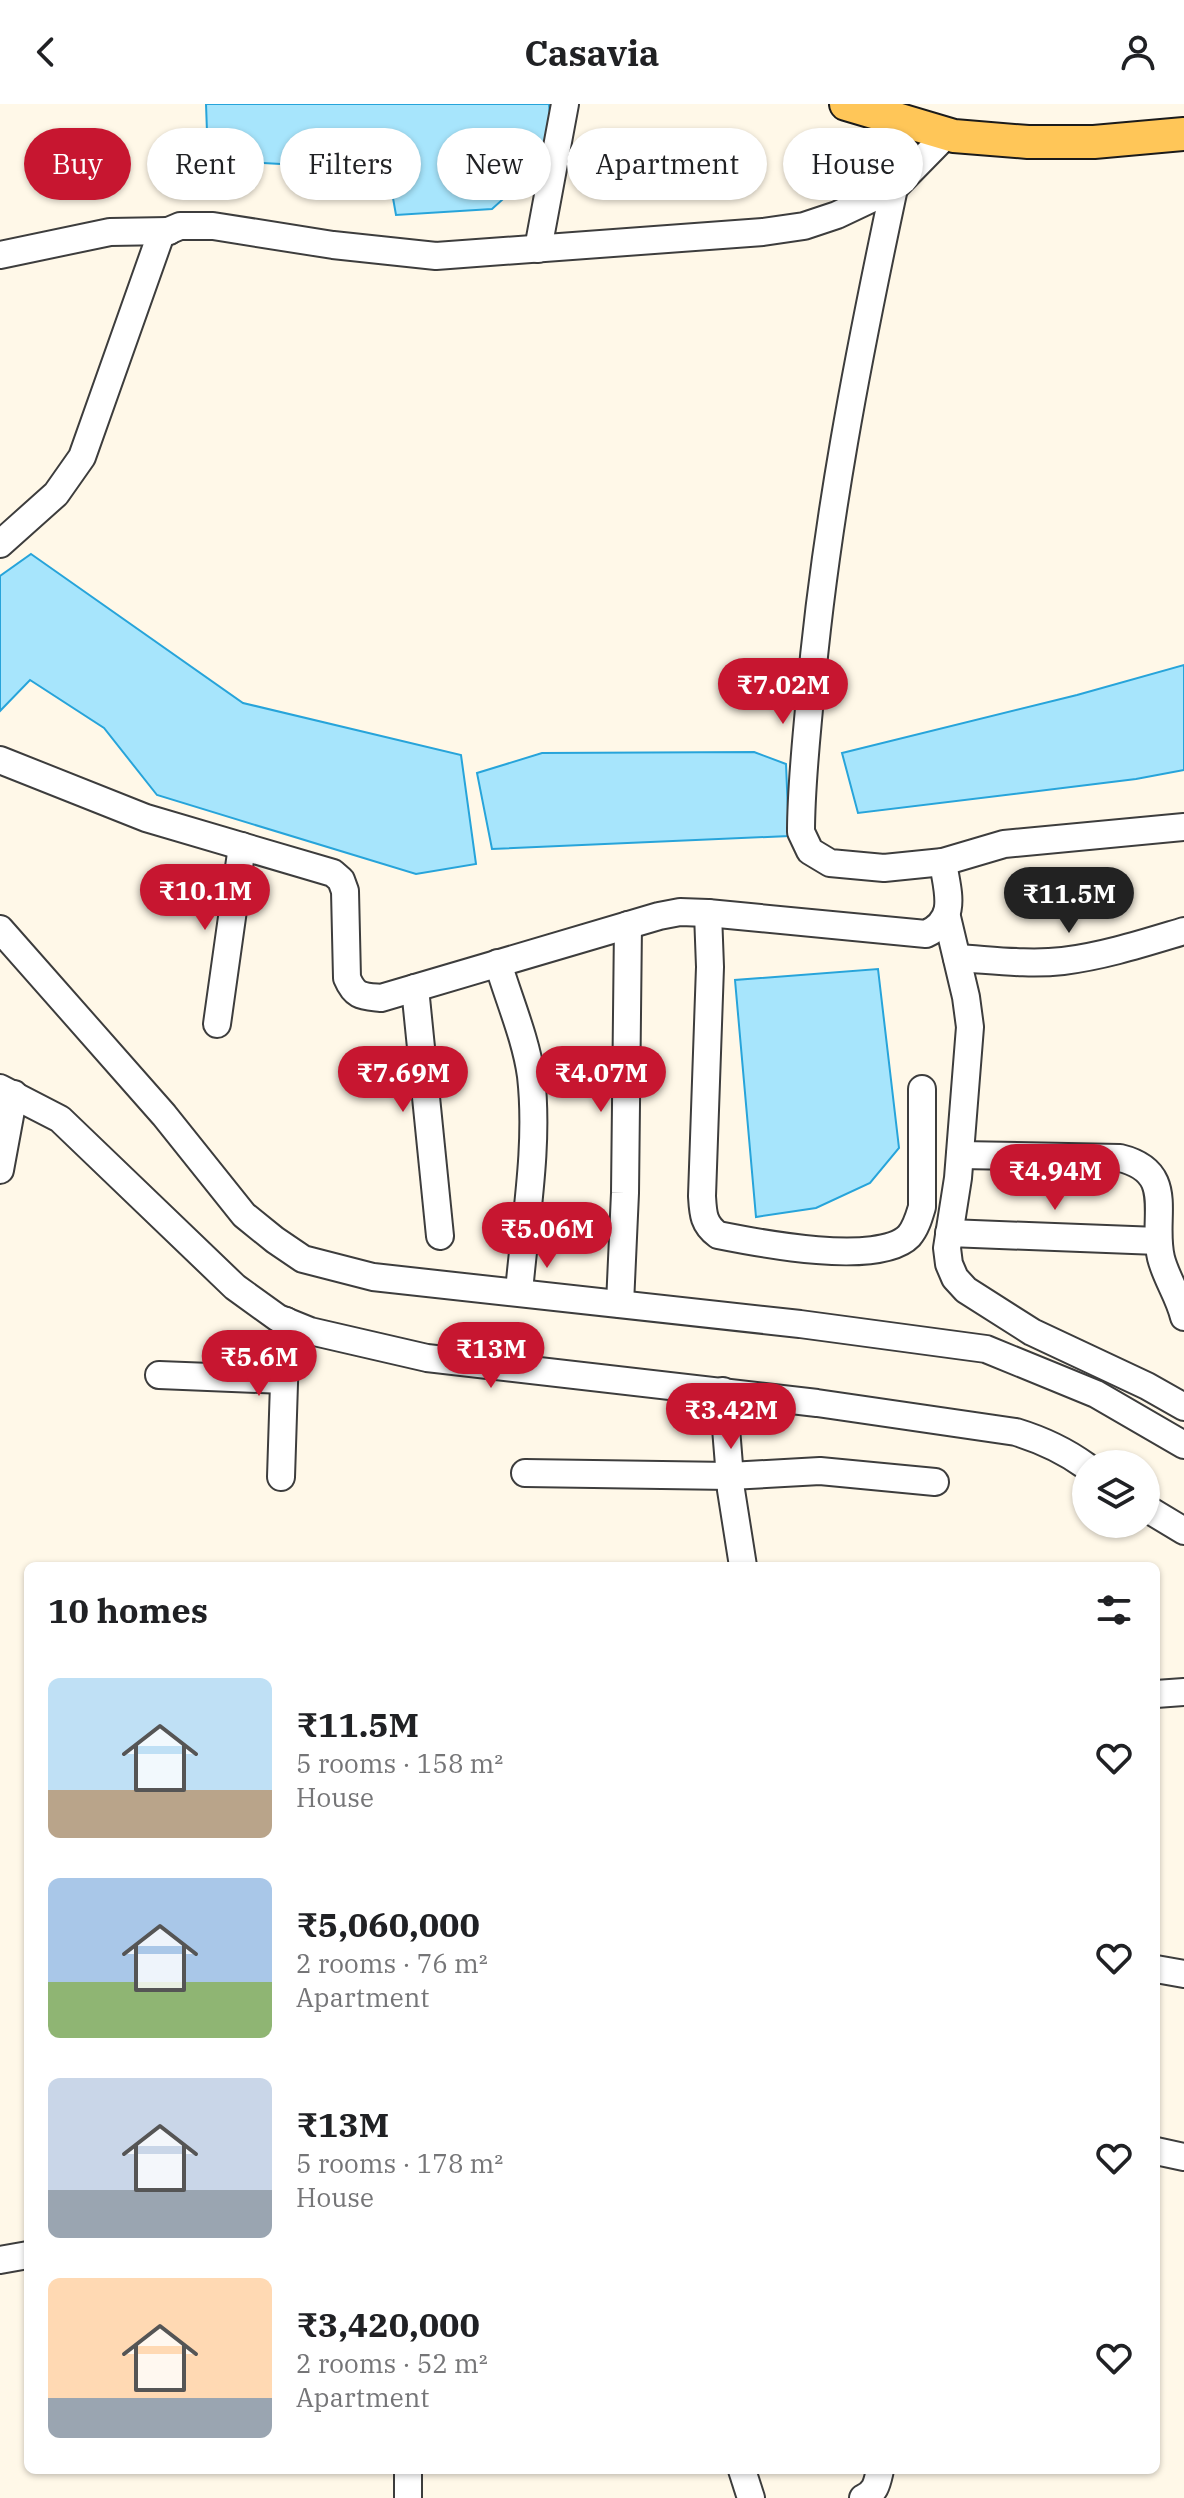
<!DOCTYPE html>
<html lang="en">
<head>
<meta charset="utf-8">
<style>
  :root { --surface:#fff; --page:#f2f2f2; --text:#202124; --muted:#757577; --accent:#c71630 }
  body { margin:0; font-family:"IBM Plex Serif",serif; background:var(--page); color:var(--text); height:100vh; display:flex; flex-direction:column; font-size:30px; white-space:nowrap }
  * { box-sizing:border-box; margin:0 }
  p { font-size:26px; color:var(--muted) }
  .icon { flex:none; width:44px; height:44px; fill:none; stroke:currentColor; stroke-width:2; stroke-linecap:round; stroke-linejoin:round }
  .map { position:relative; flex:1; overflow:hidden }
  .details { position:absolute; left:24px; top:1458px; width:1136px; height:912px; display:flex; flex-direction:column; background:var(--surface); border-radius:12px; box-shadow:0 2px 6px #0004 }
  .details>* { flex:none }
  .banner { position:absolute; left:24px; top:24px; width:1136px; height:72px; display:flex; gap:16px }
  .buttons { position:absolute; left:1072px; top:1346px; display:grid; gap:16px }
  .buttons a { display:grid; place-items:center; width:88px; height:88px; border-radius:50%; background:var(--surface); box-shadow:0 2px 6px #0004; font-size:40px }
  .price { position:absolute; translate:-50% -68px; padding:0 18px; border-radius:28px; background:var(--accent); color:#fff; font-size:26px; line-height:52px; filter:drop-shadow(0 2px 4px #0008) }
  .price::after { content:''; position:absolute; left:50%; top:48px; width:24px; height:18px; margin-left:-12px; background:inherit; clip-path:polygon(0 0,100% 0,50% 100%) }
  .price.on { background:#222; color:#fff }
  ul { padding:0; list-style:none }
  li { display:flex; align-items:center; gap:24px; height:200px; padding:0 24px }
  li span { display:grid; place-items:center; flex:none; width:224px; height:160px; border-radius:12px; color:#555 }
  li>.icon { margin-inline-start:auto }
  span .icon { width:96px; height:96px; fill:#fffc; stroke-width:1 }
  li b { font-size:34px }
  h2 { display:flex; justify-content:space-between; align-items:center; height:96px; padding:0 24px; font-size:34px }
  .chip { padding:0 28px; border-radius:36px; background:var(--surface); box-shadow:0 2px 6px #0004; font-size:28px; line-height:72px }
  .chip.on { background:var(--accent); color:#fff }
  header { display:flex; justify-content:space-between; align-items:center; height:104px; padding:0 24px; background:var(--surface); font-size:36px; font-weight:800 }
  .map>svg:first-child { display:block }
</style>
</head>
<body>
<header><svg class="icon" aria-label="back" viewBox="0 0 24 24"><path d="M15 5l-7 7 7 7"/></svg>Casavia<svg class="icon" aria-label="person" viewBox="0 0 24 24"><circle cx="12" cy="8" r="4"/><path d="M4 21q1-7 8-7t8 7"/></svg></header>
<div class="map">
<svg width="1184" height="2394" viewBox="0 0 1184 2394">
  <rect width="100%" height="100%" fill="#fff8e8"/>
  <g fill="#a7e5fc" stroke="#27a4da" stroke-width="2">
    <path d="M206 0H549L553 50 492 105 396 111 388 66 208 56Z"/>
    <path d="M31 450 243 599 461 651 476 760 416 770 157 691 104 624 30 576 0 607V472Z"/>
    <path d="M1184 561V666L1136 675 858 709 842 649 1077 591Z"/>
    <path d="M754 648 786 660 789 732 492 745 477 669 542 649Z"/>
    <path d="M878 865 899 1044 870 1079 816 1104 756 1113 735 876Z"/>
  </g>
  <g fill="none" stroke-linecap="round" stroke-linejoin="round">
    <defs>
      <g id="minor">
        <path d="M894 84C858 253 825 422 810 594 806 639 801 683 801 728L810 747 830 759 884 764 943 758 1004 740 1184 723"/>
        <path d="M538 145 565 0"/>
        <path d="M0 151 110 128 169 127"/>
        <path d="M0 440 56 390 82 353 161 130 180 122H213L333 141 436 152 763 128 804 122 837 111 894 84 947 30"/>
        <path d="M0 656 146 714 333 769 341 776 345 787 347 874C355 893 362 892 381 894L659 812 680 808 708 809 926 830C959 815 947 787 943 758"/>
        <path d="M708 809 710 863 702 1092C703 1109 703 1120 718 1131 758 1139 879 1163 909 1132 916 1124 919 1113 922 1103V985"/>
        <path d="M947 813 966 893 970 923 958 1074 947 1144 949 1160 955 1174 966 1186 1032 1228 1147 1282 1184 1303"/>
        <path d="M0 825 164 1011 244 1111 275 1136 303 1155 373 1173 800 1220 986 1245 1096 1290 1184 1341"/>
        <path d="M957 854C992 856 1028 861 1063 857 1104 852 1144 839 1184 827"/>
        <path d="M498 859C509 896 526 935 531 972 539 1043 525 1117 519 1188"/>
        <path d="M415 884 440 1132"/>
        <path d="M217 920 242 742"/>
        <path d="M0 984 60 1015 235 1183 278 1214 310 1227 427 1254 817 1299 1016 1328C1042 1336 1064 1346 1086 1362"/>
        <path d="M960 1051 1120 1054C1178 1068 1151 1113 1161 1154 1166 1174 1179 1192 1184 1213"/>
        <path d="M0 1066 14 990"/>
        <path d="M949 1129 1158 1137"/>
        <path d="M620 1200 625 1089 628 821"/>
        <path d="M159 1271 284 1276"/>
        <path d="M723 1287 731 1386 743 1462"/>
        <path d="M525 1369 730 1372 820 1367 935 1378"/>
        <path d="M281 1373 286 1217"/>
        <path d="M1146 1404 1184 1427"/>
        <path d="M1156 1590 1184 1588"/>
        <path d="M1156 1865 1184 1870"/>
        <path d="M1156 2047 1184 2053"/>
        <path d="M0 2156 28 2151"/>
        <path d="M408 2366V2394"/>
        <path d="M742 2366 751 2394"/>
        <path d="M863 2394C876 2388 877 2379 880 2366"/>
      </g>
      <path id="major" d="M846 0 954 32 1028 38H1094L1184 30"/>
    </defs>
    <use href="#minor" stroke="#3d3d3d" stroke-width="30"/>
    <use href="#major" stroke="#1b1b1b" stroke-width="36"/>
    <use href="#minor" stroke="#fff" stroke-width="26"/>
    <use href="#major" stroke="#ffc658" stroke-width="32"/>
  </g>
</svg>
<div class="buttons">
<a><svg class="icon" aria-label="layers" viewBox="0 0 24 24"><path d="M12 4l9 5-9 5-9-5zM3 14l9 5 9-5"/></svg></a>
</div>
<b class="price" style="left:783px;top:622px">₹7.02M</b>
<b class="price" style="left:205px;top:828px">₹10.1M</b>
<b class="price on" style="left:1069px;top:831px">₹11.5M</b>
<b class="price" style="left:403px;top:1010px">₹7.69M</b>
<b class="price" style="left:601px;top:1010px">₹4.07M</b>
<b class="price" style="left:1055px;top:1108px">₹4.94M</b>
<b class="price" style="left:547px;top:1166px">₹5.06M</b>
<b class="price" style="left:491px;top:1286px">₹13M</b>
<b class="price" style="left:259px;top:1294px">₹5.6M</b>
<b class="price" style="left:731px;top:1347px">₹3.42M</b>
<div class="banner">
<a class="chip on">Buy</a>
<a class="chip">Rent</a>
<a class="chip">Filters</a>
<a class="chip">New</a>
<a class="chip">Apartment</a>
<a class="chip">House</a>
</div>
<section class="details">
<h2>10 homes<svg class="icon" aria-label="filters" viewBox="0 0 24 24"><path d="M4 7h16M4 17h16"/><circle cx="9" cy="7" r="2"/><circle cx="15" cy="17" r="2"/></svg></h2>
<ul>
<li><span style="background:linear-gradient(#bfe0f5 70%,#b9a48a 0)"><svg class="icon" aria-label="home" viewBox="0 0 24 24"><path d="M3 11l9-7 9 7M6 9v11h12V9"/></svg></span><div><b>₹11.5M</b><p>5 rooms · 158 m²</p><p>House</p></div><svg class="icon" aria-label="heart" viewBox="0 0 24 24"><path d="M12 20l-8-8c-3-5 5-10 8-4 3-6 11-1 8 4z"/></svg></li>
<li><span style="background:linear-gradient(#a9c7e8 65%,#8fb573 0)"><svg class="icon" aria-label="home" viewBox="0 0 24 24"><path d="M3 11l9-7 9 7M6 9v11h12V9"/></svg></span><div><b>₹5,060,000</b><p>2 rooms · 76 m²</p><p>Apartment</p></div><svg class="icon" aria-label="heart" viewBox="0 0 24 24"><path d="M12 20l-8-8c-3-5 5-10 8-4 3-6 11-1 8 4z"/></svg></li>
<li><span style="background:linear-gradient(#c9d6e8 70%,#9aa5b1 0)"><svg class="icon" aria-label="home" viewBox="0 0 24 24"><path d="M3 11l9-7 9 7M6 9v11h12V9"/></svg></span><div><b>₹13M</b><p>5 rooms · 178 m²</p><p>House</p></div><svg class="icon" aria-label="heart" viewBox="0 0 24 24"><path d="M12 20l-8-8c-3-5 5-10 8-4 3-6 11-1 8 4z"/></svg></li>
<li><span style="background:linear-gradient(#ffd9b3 75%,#9aa5b1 0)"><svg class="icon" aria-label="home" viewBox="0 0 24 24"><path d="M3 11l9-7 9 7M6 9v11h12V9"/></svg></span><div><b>₹3,420,000</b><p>2 rooms · 52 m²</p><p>Apartment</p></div><svg class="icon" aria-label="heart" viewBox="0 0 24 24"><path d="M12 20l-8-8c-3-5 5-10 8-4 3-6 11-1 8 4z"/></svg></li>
</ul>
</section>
</div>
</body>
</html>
